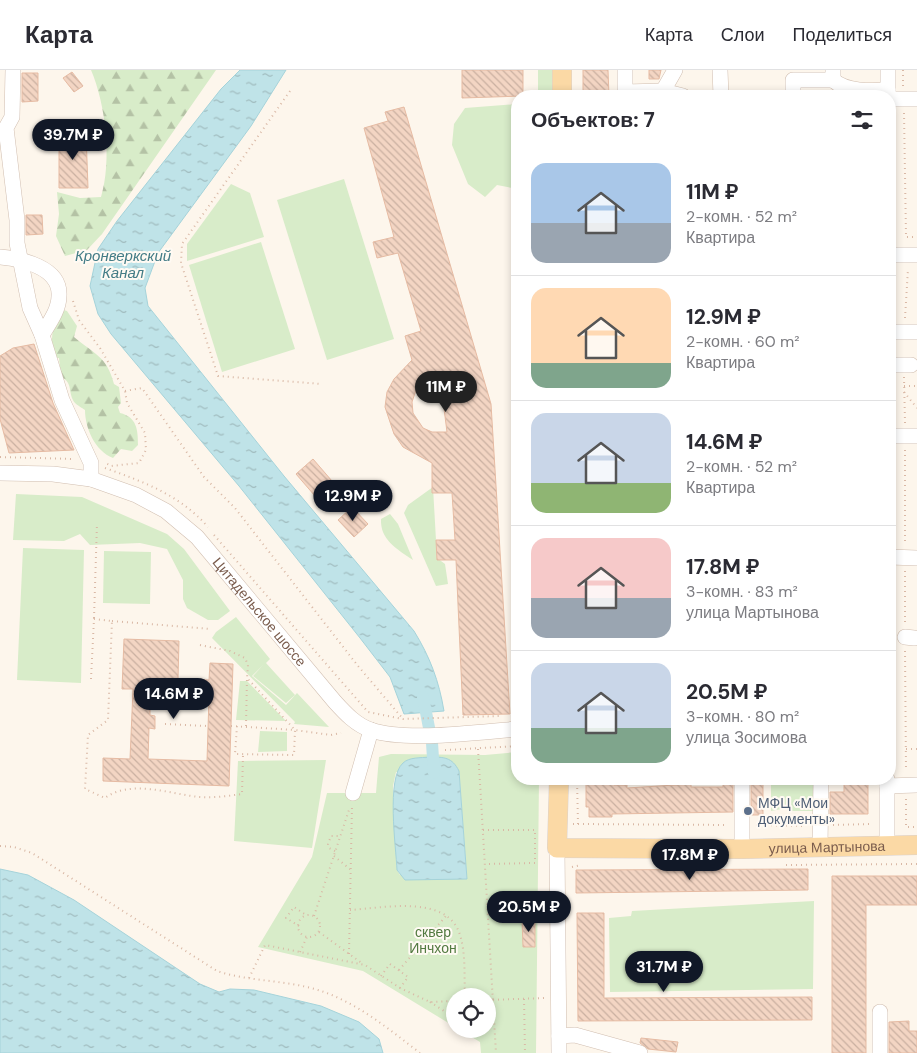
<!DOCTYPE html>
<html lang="ru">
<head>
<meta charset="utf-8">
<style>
  :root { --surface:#fff; --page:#f2f2f3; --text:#2b2b33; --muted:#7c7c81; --line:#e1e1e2; --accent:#111827 }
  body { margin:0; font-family:"DM Sans",sans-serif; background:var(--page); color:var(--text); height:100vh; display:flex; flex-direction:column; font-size:19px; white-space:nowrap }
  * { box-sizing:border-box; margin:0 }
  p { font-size:16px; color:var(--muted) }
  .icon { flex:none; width:28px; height:28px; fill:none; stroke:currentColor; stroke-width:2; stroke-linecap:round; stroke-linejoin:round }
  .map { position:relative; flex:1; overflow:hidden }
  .sheet { position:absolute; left:511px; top:20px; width:385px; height:695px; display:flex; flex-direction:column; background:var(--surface); border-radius:20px; box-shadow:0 2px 8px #0003 }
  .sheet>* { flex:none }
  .fabs { position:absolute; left:446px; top:918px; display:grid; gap:10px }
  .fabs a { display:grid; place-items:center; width:50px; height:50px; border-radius:50%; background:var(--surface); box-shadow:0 2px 8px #0003; font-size:25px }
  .price { position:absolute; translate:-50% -42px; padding:0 11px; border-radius:18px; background:var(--accent); color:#fff; font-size:16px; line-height:32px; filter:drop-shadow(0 1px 2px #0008) }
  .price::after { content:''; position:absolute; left:50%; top:30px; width:15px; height:11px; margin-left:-8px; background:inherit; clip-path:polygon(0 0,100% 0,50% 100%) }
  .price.active { background:#222; color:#fff }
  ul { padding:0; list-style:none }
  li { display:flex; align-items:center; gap:15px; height:125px; padding:0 20px }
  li+li { border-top:1px solid var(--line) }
  li span { display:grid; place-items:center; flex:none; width:140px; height:100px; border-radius:15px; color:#555 }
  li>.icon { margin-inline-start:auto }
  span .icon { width:60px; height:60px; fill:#fffc; stroke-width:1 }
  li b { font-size:21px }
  h2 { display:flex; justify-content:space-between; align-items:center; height:60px; padding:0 20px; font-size:21px }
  header { display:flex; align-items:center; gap:30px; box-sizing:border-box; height:70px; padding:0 25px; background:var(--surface); border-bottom:1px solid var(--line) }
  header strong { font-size:24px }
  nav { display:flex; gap:28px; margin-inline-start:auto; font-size:18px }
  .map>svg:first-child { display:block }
</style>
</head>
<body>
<header>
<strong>Карта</strong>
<nav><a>Карта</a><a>Слои</a><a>Поделиться</a></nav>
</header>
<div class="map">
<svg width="917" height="983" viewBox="0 0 917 983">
  <defs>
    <pattern id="forest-firs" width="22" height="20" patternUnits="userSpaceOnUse" patternTransform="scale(1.25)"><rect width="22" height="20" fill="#d8ecc9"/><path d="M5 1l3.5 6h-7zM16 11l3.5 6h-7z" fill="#b4c2a5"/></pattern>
    <pattern id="water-ripples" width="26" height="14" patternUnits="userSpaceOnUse" patternTransform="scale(1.25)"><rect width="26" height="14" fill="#bfe3e8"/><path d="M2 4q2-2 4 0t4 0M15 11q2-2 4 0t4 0" fill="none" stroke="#a0bbbe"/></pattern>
    <pattern id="building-back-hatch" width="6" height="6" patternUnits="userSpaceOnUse" patternTransform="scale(1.25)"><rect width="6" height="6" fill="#f3d5c3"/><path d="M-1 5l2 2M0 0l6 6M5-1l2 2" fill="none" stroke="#cab0a1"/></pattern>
  </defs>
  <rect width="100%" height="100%" fill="#fdf6ec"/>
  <g fill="#d8ecc9" fill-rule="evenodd">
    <rect x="538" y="0" width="15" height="26"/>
    <path d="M517 34V119L497 115 485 127 468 114 452 75 454 54 465 38Z"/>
    <path d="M344 109 394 269 327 290 277 130Z"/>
    <path d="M231 114 250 123 264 167 187 191V174Z"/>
    <path d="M261 172 295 279 222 302 189 195Z"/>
    <path d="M433 417 437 488 445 494 448 514 436 516 404 443 408 435Z"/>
    <path d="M16 424 82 427 167 464 184 479 230 541 218 550H208L187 538 183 529V510L167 479 140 473 90 475 80 464 64 471 13 470Z"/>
    <path d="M390 444 398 454 413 490C397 479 380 470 381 449Z"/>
    <path d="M23 478 84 480 81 613 17 610Z"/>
    <path d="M104 481 151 482 150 534 103 533Z"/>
    <path d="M236 547 270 589 266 593 295 625 286 633 253 606 263 595 252 606 286 635 297 623 329 657 294 654 295 652 212 568 216 562Z"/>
    <path d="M240 611H247L286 651 236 650Z"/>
    <path d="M260 661 287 662V681L258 682Z"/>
    <path d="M517 682 518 709H539L536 983H481L480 972 458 959H488V926H455V957L363 901 258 877 312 787 327 723H376L379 687 391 684 485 685ZM459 701 467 808 400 805 397 800 393 716 396 702Z"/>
    <path d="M326 690 312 778 234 771 238 691Z"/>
    <path d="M771 709H814V741H787V738L771 741Z"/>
    <path d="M814 831 813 919 610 922 609 848 631 846 632 841Z"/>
  </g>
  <g fill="url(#forest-firs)">
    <path d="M91 0H216L102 164 87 180 65 186 56 166 59 144 57 122 80 128 101 127C112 91 106 35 91 0Z"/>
    <path d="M60 239 67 241 77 256 74 267C94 284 107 286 114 314L119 317 121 333 118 337 120 343C137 347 138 360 138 375L132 381 121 379 113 388C95 381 85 358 85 340 82 338 77 335 75 333 67 323 74 313 61 307L59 288H55C49 268 53 257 60 239Z"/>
  </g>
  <g fill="url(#water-ripples)" stroke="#a5d3da">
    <path d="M240 0H286L251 56 158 183 145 218 148 236 284 406 414 561C430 587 439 611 444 641L404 644 390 607 360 568 239 416 111 264 98 244 90 216 98 179 117 151 221 19Z"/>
    <path d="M429 687C444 687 452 687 459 701L467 809 405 810 397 800C396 777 386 708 403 693 409 687 421 688 429 687Z"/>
    <path d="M0 799 28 805 74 830 200 914 219 922 230 919 254 920 321 936 359 952 379 969 383 983H0Z"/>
  </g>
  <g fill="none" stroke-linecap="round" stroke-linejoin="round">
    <path stroke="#bfe3e8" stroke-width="12" d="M423 627 432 673 434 703"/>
  </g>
  <g fill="url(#building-back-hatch)" stroke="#e6bba3" fill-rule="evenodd">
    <path d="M462 0H523V26L462 28Z"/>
    <path d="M583 0H608L609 26H583Z"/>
    <path d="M649 0H661L659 9H649Z"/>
    <path d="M72 2 83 16 74 22 63 8Z"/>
    <path d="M22 3H38V31L22 32Z"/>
    <path d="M404 37 491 334 510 644 463 645 456 490H437L436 470H455L452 423H432V393L403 377 394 364 385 337 387 322 394 309 412 290 405 266 421 261 398 183 377 188 373 172 394 167 364 58 388 51 385 42ZM435 303 443 331 447 362H432L423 358 413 343 412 332 415 323 419 315Z"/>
    <path d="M86 63 88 118H59V64Z"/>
    <path d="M26 145H42L43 164 26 165Z"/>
    <path d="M34 274 53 333 74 380 9 383 0 349V286L13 278Z"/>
    <path d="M313 389 332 411 315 426 296 404Z"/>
    <path d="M352 437 368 454 354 467 338 450Z"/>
    <path d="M124 569 179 571 178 609 209 610 210 593 233 594 229 716 103 711V688L130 689 133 619H122ZM150 625 209 627 207 691 148 689 149 658 155 659V646L150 645Z"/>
    <path d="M586 709H614V715H627V718L691 714V717H723V714H733V742L612 744V747H589V737H586Z"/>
    <rect x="751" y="709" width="12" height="36"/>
    <path d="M844 709H868V744H830V722H844Z"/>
    <path d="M808 799V820L576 823V800Z"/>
    <path d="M832 806H917V835H866V983H832Z"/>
    <path d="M577 843H604V928L812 927V950L578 951Z"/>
    <path d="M522 849H535V877H523Z"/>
    <path d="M909 951V961H917V983H889V952Z"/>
    <path d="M641 968 678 972 676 982 648 979 640 973Z"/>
  </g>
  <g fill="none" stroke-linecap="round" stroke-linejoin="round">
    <defs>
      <g id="minor">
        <path d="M13 0 12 47 6 58 17 150V173L30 238 42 265 62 330 91 393V409"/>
        <path d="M625 0V26"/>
        <path d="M720 0 721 26"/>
        <path d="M888 0V26"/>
        <path d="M833 10C846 22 871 21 888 20"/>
        <path d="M663 21 675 0"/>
        <path d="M625 22 663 21 683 26"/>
        <path d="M793 26V10H833V0"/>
        <path d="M890 29H917"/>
        <path d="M890 185H917"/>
        <path d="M0 187C21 189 61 197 59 226 59 240 49 253 42 265"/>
        <path d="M890 262H917"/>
        <path d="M890 295H911"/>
        <path d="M890 366H917"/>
        <path id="s1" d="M0 403 53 404 91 409 136 425 166 441 197 467 335 632C345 643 356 655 371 660 406 672 479 662 518 659"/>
        <path d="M890 487 917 488"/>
        <path d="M905 567 914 568"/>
        <path d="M742 712V779"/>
        <path d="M887 716 917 715"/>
        <path d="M353 723 371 660"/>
        <path d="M887 776V709"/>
        <path d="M820 777 821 709"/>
        <path d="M557 778 559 983"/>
        <path d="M880 942V983"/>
        <path d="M559 966 575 965 640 983"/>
      </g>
      <g id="major">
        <path d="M562 26V0"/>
        <path id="s2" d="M559 709 557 778 742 779 917 775"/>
      </g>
    </defs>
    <use href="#minor" stroke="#d1beb0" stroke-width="16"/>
    <use href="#major" stroke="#dad1cd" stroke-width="20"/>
    <g stroke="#d9b8a5" stroke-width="2" stroke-dasharray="1 4" stroke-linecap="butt">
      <path d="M903 0V16"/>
      <path d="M290 21 182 174 181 193 218 306 322 314"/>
      <path d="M904 43 906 167H917"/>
      <path d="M73 231 79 250 100 278 125 321 127 333 145 363 146 380 139 393 111 396 104 392"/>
      <path d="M905 248 908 199"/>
      <path d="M904 307 905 353"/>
      <path d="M904 316H917"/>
      <path d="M125 321 142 318 204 407 235 438 358 596 403 649"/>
      <path d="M904 322 917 338"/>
      <path d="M905 380V475"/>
      <path d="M0 387 74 389"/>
      <path d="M105 398C144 412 180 425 208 457"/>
      <path d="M214 465 368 642 403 649 500 646"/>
      <path d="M905 501V554"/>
      <path d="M94 548 97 453"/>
      <path d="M112 551 211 559"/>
      <path d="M200 575 230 581 245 588 248 595 247 608 295 660 331 665 341 663"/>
      <path d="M905 581 906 701"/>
      <path d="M91 609 94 549 112 551 108 650 88 665 85 719 105 728C131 709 170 724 199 727 214 728 228 726 242 724L243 685"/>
      <path d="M165 654 208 656"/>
      <path d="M231 656 295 660 294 685 235 684 237 656"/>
      <path d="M246 656 247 608"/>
      <path d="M478 679 496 983"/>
      <path d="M906 679H917"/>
      <path d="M445 680 518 676"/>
      <path d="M906 729V757H917"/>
      <path d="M573 754H578L577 709"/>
      <path d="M578 754 728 755"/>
      <path d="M756 755 806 756"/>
      <path d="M833 755 871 754"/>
      <path d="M483 760H535V793L486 794"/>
      <path d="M0 776 14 777 32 783 217 901C247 911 280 910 311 918 353 929 386 957 420 983"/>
      <path d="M335 781 329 778 328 774 331 766H340"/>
      <path d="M334 786 351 800"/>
      <path d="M786 795 917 794"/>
      <path d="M572 797 581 795"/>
      <path d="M350 840C383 838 448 824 460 865 466 884 464 907 465 926"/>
      <circle cx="309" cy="856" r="11"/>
      <path d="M314 846 350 737"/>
      <path d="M299 856 286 848 294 837 306 845"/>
      <path d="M319 862 363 894"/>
      <path d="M300 882 307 867"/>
      <path d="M349 884 352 736"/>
      <path d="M399 900 446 846"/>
      <path d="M381 906 390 894 408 907 400 918"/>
      <path d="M249 908 265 875 365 895 400 918 430 932 455 931"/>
      <path d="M524 929 525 983"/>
      <path d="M488 930 545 928"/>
      <path d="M430 932 455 948"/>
    </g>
    <use href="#minor" stroke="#fff" stroke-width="15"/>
    <use href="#major" stroke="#fbd9a5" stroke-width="19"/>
  </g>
  <circle fill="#5c6f8a" stroke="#fffaf3" stroke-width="2" cx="748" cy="741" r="5"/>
  <g text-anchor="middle" stroke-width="4" stroke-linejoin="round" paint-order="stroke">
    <g font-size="14" fill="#7a5c4d" stroke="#fffaf3">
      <text dy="5" stroke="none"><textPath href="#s1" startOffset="311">Цитадельское шоссе</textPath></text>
      <text dy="5" stroke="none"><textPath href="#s2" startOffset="339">улица Мартынова</textPath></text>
    </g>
    <g font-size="14" fill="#4e5e75" stroke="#fffaf3" text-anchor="start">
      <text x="758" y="738">МФЦ «Мои<tspan x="758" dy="16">документы»</tspan></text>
    </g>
    <g font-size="14" fill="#537a41" stroke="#fffaf3">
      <text x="433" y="867">сквер<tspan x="433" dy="16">Инчхон</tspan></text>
    </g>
    <g font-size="15" font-style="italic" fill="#437c86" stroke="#fffaf3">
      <text x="123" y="191">Кронверкский<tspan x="123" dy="17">Канал</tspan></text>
    </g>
  </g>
</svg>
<div class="fabs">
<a><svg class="icon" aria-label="locate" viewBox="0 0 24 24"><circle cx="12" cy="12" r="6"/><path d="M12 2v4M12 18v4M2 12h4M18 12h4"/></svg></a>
</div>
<b class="price" style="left:73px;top:91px">39.7M ₽</b>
<b class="price active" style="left:446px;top:343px">11M ₽</b>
<b class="price" style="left:353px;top:452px">12.9M ₽</b>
<b class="price" style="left:174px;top:650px">14.6M ₽</b>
<b class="price" style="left:690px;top:811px">17.8M ₽</b>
<b class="price" style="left:529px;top:863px">20.5M ₽</b>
<b class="price" style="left:664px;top:923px">31.7M ₽</b>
<section class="sheet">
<h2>Объектов: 7<svg class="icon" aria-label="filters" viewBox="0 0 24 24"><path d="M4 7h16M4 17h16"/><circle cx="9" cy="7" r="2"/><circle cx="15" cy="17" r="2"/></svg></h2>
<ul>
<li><span style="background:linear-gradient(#a9c7e8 60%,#9aa5b1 0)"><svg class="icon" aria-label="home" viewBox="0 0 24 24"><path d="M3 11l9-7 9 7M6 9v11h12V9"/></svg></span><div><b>11M ₽</b><p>2-комн. · 52 m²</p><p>Квартира</p></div></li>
<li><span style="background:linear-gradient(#ffd9b3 75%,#7fa58c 0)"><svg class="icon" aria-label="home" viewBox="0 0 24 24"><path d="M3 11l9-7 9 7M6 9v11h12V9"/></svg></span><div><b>12.9M ₽</b><p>2-комн. · 60 m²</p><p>Квартира</p></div></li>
<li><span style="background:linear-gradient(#c9d6e8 70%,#8fb573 0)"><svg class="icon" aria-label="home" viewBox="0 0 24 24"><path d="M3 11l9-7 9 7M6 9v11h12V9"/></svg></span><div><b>14.6M ₽</b><p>2-комн. · 52 m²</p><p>Квартира</p></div></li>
<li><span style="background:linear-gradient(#f6c9c9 60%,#9aa5b1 0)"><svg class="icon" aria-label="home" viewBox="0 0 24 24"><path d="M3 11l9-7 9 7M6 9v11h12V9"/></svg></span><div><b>17.8M ₽</b><p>3-комн. · 83 m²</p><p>улица Мартынова</p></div></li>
<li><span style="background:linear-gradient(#c9d6e8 65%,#7fa58c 0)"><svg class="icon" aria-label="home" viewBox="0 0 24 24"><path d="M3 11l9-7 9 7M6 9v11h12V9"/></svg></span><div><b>20.5M ₽</b><p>3-комн. · 80 m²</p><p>улица Зосимова</p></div></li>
</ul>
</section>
</div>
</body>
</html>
